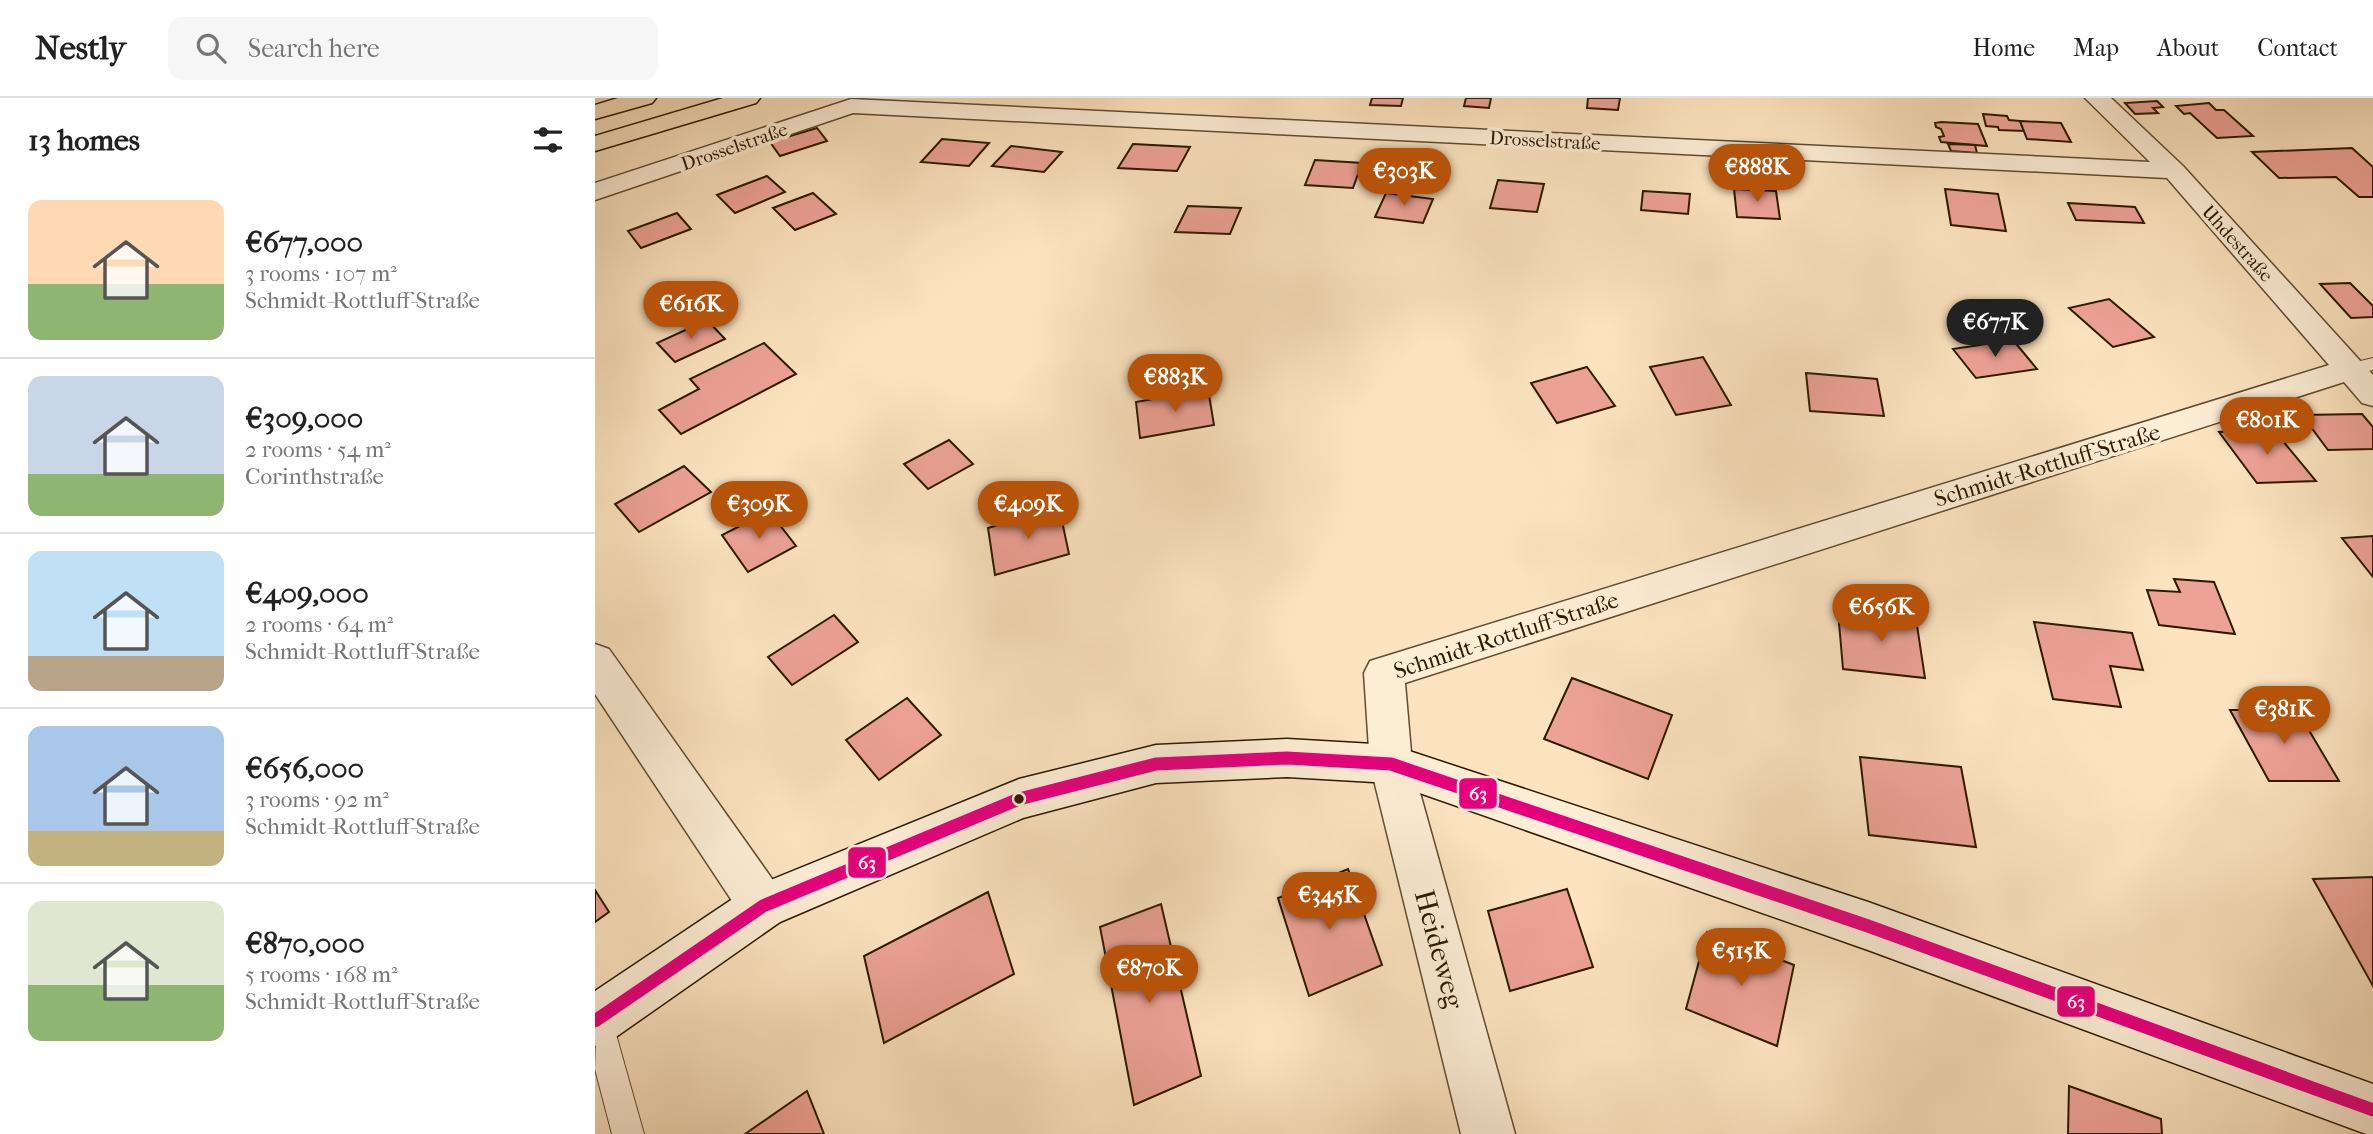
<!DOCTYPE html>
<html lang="en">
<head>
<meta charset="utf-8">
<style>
  :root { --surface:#fff; --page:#f6f6f6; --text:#222; --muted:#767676; --line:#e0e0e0; --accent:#b45309 }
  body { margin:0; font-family:"IM FELL French Canon",serif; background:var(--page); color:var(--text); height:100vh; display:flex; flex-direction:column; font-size:26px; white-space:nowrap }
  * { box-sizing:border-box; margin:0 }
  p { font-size:23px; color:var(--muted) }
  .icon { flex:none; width:38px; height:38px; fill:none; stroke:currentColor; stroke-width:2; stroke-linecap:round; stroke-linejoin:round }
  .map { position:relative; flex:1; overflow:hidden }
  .drawer { display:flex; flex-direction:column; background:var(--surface); width:595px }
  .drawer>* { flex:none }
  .price { position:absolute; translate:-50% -60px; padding:0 16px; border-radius:24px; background:var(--accent); color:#fff; font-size:23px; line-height:46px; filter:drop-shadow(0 2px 4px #0008) }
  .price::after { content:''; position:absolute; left:50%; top:42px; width:21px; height:16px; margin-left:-10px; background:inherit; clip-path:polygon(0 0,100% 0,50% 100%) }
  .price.on { background:#222; color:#fff }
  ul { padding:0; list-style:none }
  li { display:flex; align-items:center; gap:21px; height:175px; padding:0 28px }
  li+li { border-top:2px solid var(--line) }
  li span { display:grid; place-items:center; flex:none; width:196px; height:140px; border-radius:14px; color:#555 }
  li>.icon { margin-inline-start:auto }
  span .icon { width:84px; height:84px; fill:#fffc; stroke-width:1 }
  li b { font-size:30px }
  h2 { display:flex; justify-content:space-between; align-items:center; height:84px; padding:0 28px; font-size:30px }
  header { display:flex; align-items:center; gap:42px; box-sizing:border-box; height:98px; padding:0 35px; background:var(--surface); border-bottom:2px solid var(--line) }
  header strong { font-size:33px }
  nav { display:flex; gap:38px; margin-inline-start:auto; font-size:24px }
  .search { width:490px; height:63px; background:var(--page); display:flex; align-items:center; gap:18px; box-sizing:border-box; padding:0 24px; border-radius:14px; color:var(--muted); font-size:26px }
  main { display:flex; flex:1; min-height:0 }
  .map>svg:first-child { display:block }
</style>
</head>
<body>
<header>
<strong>Nestly</strong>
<div class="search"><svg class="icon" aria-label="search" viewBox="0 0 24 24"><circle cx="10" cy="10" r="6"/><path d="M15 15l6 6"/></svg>Search here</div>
<nav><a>Home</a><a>Map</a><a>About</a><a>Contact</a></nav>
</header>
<main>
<section class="drawer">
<h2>13 homes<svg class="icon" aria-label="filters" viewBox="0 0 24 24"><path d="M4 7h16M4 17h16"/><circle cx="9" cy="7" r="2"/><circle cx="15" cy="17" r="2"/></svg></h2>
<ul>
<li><span style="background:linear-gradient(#ffd9b3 60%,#8fb573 0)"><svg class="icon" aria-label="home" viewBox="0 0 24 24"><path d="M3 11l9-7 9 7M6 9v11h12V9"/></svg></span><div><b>€677,000</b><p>3 rooms · 107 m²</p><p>Schmidt-Rottluff-Straße</p></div></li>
<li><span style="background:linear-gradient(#c9d6e8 70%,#8fb573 0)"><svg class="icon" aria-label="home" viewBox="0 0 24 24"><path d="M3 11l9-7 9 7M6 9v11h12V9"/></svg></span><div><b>€309,000</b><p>2 rooms · 54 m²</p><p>Corinthstraße</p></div></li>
<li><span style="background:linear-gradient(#bfe0f5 75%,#b9a48a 0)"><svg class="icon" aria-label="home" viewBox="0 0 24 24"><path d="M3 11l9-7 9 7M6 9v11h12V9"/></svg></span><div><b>€409,000</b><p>2 rooms · 64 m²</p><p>Schmidt-Rottluff-Straße</p></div></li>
<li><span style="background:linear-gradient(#a9c7e8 75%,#c2b280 0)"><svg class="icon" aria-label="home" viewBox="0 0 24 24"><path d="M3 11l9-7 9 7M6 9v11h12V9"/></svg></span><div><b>€656,000</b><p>3 rooms · 92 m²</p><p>Schmidt-Rottluff-Straße</p></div></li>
<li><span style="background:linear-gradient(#dfe7d0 60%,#8fb573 0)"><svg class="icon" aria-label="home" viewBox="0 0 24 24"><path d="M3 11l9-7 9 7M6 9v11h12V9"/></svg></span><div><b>€870,000</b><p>5 rooms · 168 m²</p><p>Schmidt-Rottluff-Straße</p></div></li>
</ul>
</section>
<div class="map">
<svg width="1778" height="1036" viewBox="0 0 1778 1036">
  <rect width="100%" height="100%" fill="#fbe3bf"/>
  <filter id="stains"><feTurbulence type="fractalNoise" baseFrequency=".00286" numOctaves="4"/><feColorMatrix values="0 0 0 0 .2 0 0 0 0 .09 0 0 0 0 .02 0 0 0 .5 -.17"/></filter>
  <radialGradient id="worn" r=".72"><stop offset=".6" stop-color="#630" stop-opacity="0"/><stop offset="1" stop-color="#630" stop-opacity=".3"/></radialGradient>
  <g fill="#eda296" stroke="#2c1a00" stroke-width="2">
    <path d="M777 0H808L806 8 775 7Z"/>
    <path d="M871 0H896L894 10 869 8Z"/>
    <path d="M993 0H1025L1023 12 992 10Z"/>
    <path d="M1562 3 1568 9 1558 10 1563 15 1540 16 1530 5Z"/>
    <path d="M1614 5 1621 12H1629L1658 38 1622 40 1595 15 1589 16 1581 8Z"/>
    <path d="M1388 16 1412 18 1414 22 1425 23 1429 33 1404 32 1403 29 1391 28Z"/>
    <path d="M1425 23 1466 25 1476 44 1432 41Z"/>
    <path d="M1346 24 1383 26 1392 48 1346 44 1344 39 1349 38 1346 31 1341 29 1340 25Z"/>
    <path d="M222 30 232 43 185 58 175 44Z"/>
    <path d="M347 41 394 45 374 68 326 64Z"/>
    <path d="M538 46 595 49 582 73 523 70Z"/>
    <path d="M1353 46 1380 47 1382 55 1356 53Z"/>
    <path d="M416 48 467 54 449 74 397 68Z"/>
    <path d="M1757 50 1778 69V99H1764L1741 79 1684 80 1657 54Z"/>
    <path d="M720 62 767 65 758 90 710 87Z"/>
    <path d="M172 78 190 94 140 115 122 97Z"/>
    <path d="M903 82 949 86 942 114 895 110Z"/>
    <path d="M1139 91 1181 93 1185 121 1142 119Z"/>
    <path d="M1350 91 1403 96 1411 133 1356 127Z"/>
    <path d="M1048 93 1095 96 1093 116 1046 112Z"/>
    <path d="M218 95 241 116 200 132 178 110Z"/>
    <path d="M791 95 838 101 828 125 780 119Z"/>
    <path d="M1473 105 1540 109 1549 125 1481 122Z"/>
    <path d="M593 108 646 110 635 136 580 134Z"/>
    <path d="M82 115 96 131 46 150 33 133Z"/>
    <path d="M1755 185 1778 208V219L1756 220 1725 186Z"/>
    <path d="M1514 201 1559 239 1518 249 1474 210Z"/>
    <path d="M112 222 130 241 80 264 62 245Z"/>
    <path d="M1418 242 1442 271 1381 280 1358 251Z"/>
    <path d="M169 245 201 276 86 336 64 312 104 291 95 281Z"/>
    <path d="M1108 259 1136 307 1081 317 1055 269Z"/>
    <path d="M992 269 1020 308 962 325 936 285Z"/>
    <path d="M1211 275 1282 281 1289 318 1215 313Z"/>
    <path d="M613 291 619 327 545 340 541 304Z"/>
    <path d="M1767 316 1778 329V351L1733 352 1707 317Z"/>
    <path d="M1678 331 1721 383 1662 385 1624 334Z"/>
    <path d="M354 342 378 366 333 391 309 366Z"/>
    <path d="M89 368 116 394 44 434 20 406Z"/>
    <path d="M464 409 474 456 400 477 393 430Z"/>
    <path d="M174 413 201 448 153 474 127 437Z"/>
    <path d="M1778 438V479L1747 440Z"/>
    <path d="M1579 481 1619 484 1640 536 1564 527 1552 492 1585 494Z"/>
    <path d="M1243 513 1321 521 1330 580 1248 571Z"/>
    <path d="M239 517 263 544 197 587 173 559Z"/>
    <path d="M1439 524 1537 535 1548 572 1515 568 1526 609 1458 601Z"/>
    <path d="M977 580 1077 617 1053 681 949 641Z"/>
    <path d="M312 600 346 637 284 682 251 642Z"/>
    <path d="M1635 612H1702L1744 683H1674Z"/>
    <path d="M1265 659 1366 669 1381 749 1274 737Z"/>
    <path d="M753 771 787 867 714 898 683 800Z"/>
    <path d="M1778 779V888L1718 781Z"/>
    <path d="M972 791 998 869 915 893 893 813Z"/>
    <path d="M0 792 14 814 0 824Z"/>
    <path d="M393 794 419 876 289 945 269 858Z"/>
    <path d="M566 806 606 978 539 1007 505 829Z"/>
    <path d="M1112 834 1199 867 1182 948 1091 911Z"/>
    <path d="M1474 988 1566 1021 1567 1036H1473Z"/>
    <path d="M212 993 229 1036H150Z"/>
  </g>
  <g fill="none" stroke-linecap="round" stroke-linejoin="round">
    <defs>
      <g id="lane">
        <path d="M1778 260V272L1756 277 1749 275 1747 271 1749 267Z"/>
        <path d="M2 907 12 912 17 922 49 1036H17L0 971Z"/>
      </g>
      <g id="street">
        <path d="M1490 0H1516L1588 68 1778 277V308L1767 305 1749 284 810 585 817 666 920 1036H866L775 666 769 575 775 563 1734 267 1572 80 258 15 0 102V85L256 1 1555 64Z"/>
        <path d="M0 546 14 551 185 792 191 808 185 824 168 831 151 824 0 596Z"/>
      </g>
      <path id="secondary" d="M692 641 796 647 1273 804 1778 986V1036H1771L1273 852 796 685 692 679 561 685 428 720 185 824 18 941 0 948V893L151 792 424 681 561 647Z"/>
      <g id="highway">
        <path d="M23 0H61L57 5 0 21V7Z"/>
        <path d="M128 0H165L161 5 0 53V38Z"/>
      </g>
    </defs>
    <use href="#lane" stroke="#604c30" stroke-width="2"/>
    <use href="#street" stroke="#604c30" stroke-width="3"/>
    <use href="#secondary" stroke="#2c1a00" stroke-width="3"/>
    <use href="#highway" stroke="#2c1a00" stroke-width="3"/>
    <use href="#lane" fill="#fcedd5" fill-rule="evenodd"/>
    <use href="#street" fill="#fcedd5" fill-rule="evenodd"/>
    <use href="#secondary" fill="#fcedd5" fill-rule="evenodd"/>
    <use href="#highway" fill="#fbe3bf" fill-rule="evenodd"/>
    <defs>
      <path id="bus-1" d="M0 923 168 808 424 701 561 666 692 660 796 666 1273 828 1778 1012"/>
    </defs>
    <use href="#bus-1" stroke="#fcedd5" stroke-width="18"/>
    <use href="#bus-1" stroke="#e5007d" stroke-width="13"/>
  </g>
  <circle fill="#2c1a00" stroke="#fcedd5" stroke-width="2.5" cx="424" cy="701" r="6"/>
  <g text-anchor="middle" stroke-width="7" stroke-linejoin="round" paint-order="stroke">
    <g font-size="19" fill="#2c1a00" stroke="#fcedd5">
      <text transform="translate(950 42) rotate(3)" y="7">Drosselstraße</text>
      <text transform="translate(139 48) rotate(-19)" y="7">Drosselstraße</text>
      <text transform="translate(1643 145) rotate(48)" y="7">Uhdestraße</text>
    </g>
    <g font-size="23" fill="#2c1a00" stroke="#fcedd5">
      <text transform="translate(1452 367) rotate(-17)" y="8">Schmidt-Rottluff-Straße</text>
      <text transform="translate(911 537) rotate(-18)" y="8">Schmidt-Rottluff-Straße</text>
    </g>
    <g font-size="28" fill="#2c1a00" stroke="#fcedd5">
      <text transform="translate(845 851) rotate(75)" y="10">Heideweg</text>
    </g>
  </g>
  <g stroke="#fcedd5" stroke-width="2.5">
    <rect x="863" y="679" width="40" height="33" rx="7" fill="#e5007d"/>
    <rect x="252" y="748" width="40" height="33" rx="7" fill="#e5007d"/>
    <rect x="1461" y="887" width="40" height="33" rx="7" fill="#e5007d"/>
  </g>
  <g font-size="19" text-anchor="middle" font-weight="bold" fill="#fff">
    <text x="883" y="702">63</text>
    <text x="272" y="771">63</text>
    <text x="1481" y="910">63</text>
  </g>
  <rect width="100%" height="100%" filter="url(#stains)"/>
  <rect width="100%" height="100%" fill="url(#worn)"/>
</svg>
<b class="price" style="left:1162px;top:106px">€888K</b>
<b class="price" style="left:809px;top:110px">€303K</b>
<b class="price" style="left:96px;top:243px">€616K</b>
<b class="price on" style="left:1400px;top:261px">€677K</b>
<b class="price" style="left:580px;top:316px">€883K</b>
<b class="price" style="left:1672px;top:359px">€801K</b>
<b class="price" style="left:164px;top:443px">€309K</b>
<b class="price" style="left:433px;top:443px">€409K</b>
<b class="price" style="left:1286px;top:546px">€656K</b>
<b class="price" style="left:1689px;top:648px">€381K</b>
<b class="price" style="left:734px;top:834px">€345K</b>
<b class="price" style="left:1146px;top:890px">€515K</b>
<b class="price" style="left:554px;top:907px">€870K</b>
</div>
</main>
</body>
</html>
